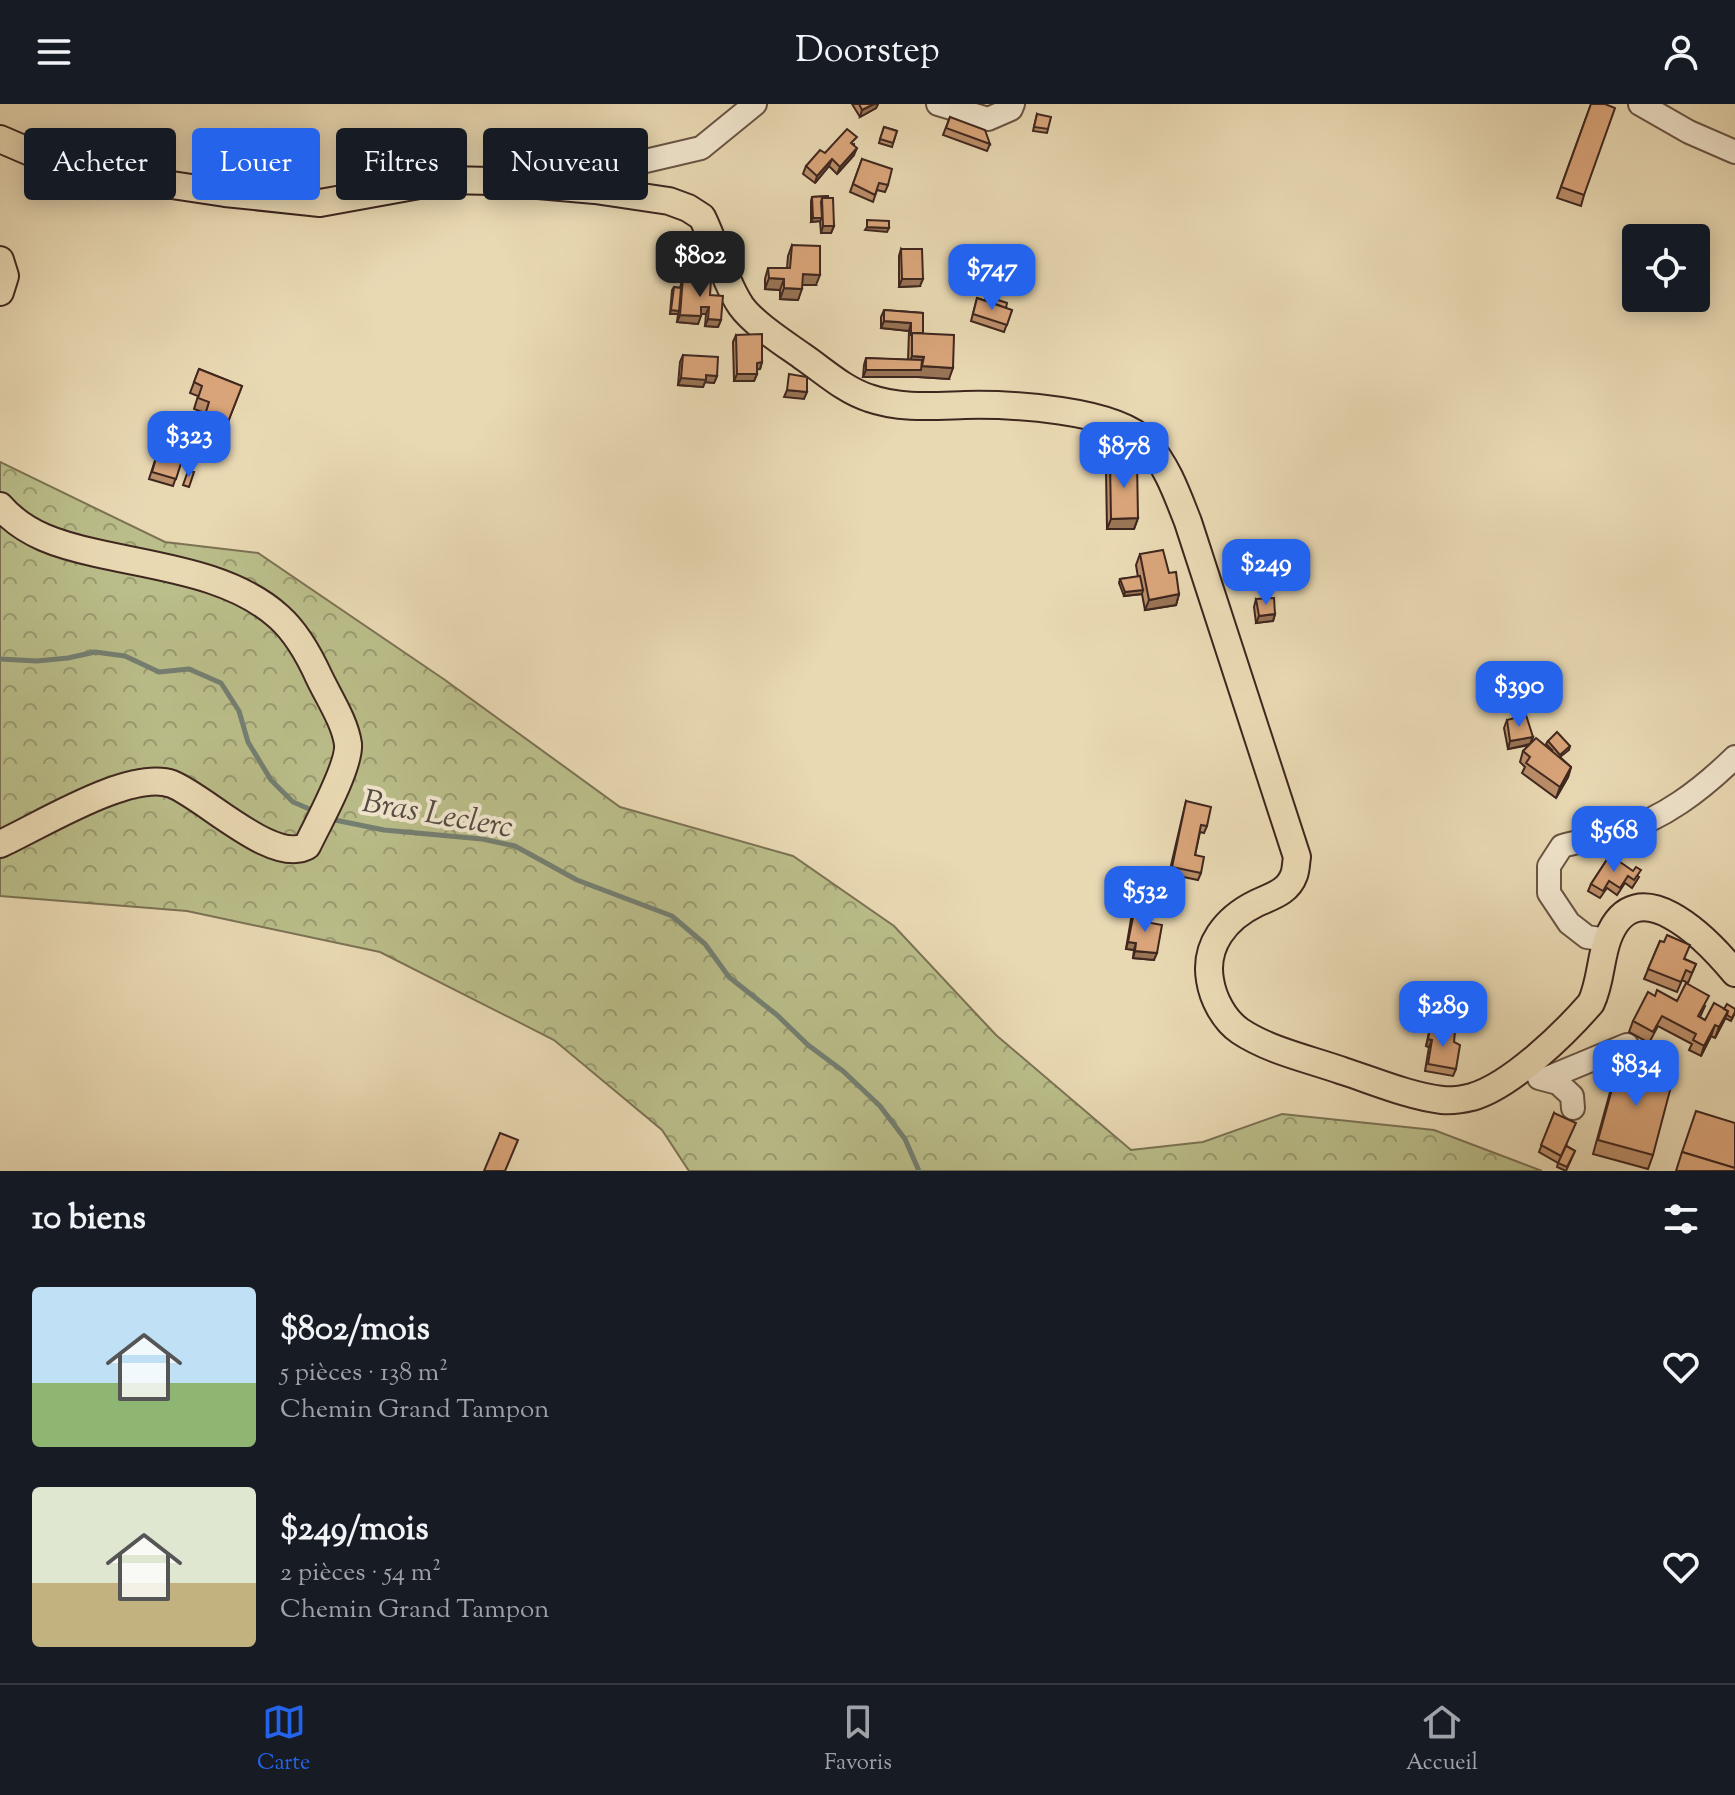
<!DOCTYPE html>
<html lang="fr">
<head>
<meta charset="utf-8">
<style>
  :root { --surface:#171b24; --page:#20242c; --text:#f1f3f6; --muted:#9ea1a6; --line:#363941; --accent:#2563eb }
  body { margin:0; font-family:"Sorts Mill Goudy",serif; background:var(--page); color:var(--text); height:100vh; display:flex; flex-direction:column; font-size:30px; white-space:nowrap }
  * { box-sizing:border-box; margin:0 }
  p { font-size:26px; color:var(--muted) }
  .icon { flex:none; width:44px; height:44px; fill:none; stroke:currentColor; stroke-width:2; stroke-linecap:round; stroke-linejoin:round }
  .map { position:relative; height:1067px; overflow:hidden }
  .details { display:flex; flex-direction:column; background:var(--surface); flex:1 }
  .details>* { flex:none }
  .banner { position:absolute; left:24px; top:24px; width:800px; height:72px; display:flex; gap:16px }
  .buttons { position:absolute; left:1622px; top:120px; display:grid; gap:16px }
  .buttons a { display:grid; place-items:center; width:88px; height:88px; border-radius:8px; background:var(--surface); box-shadow:0 4px 20px #0003; font-size:40px }
  .price { position:absolute; translate:-50% -68px; padding:0 18px; border-radius:16px; background:var(--accent); color:#fff; font-size:26px; line-height:52px; filter:drop-shadow(0 2px 4px #0008) }
  .price::after { content:''; position:absolute; left:50%; top:48px; width:24px; height:18px; margin-left:-12px; background:inherit; clip-path:polygon(0 0,100% 0,50% 100%) }
  .price.on { background:#222; color:#fff }
  ul { padding:0; list-style:none }
  li { display:flex; align-items:center; gap:24px; height:200px; padding:0 32px }
  li span { display:grid; place-items:center; flex:none; width:224px; height:160px; border-radius:8px; color:#555 }
  li>.icon { margin-inline-start:auto }
  span .icon { width:96px; height:96px; fill:#fffc; stroke-width:1 }
  li b { font-size:34px }
  h2 { display:flex; justify-content:space-between; align-items:center; height:96px; padding:0 32px; font-size:34px }
  .tag { padding:0 28px; border-radius:8px; background:var(--surface); box-shadow:0 4px 20px #0003; font-size:28px; line-height:72px }
  .tag.on { background:var(--accent); color:#fff }
  header { display:flex; justify-content:space-between; align-items:center; height:104px; padding:0 32px; background:var(--surface); font-size:36px; font-weight:600 }
  .dock { display:flex; justify-content:space-around; align-items:center; height:112px; border-top:2px solid var(--line); background:var(--surface); font-size:22px; color:var(--muted) }
  .dock a { display:grid; justify-items:center; gap:4px }
  .dock .on { color:var(--accent) }
  .map>svg:first-child { display:block }
</style>
</head>
<body>
<header><svg class="icon" aria-label="menu" viewBox="0 0 24 24"><path d="M4 6h16M4 12h16M4 18h16"/></svg>Doorstep<svg class="icon" aria-label="person" viewBox="0 0 24 24"><circle cx="12" cy="8" r="4"/><path d="M4 21q1-7 8-7t8 7"/></svg></header>
<div class="map">
<svg width="1735" height="1067" viewBox="0 0 1735 1067">
  <defs>
    <pattern id="forest-crowns" width="20" height="18" patternUnits="userSpaceOnUse" patternTransform="scale(2)"><rect width="20" height="18" fill="#babe8a"/><path d="M2 6a3 3 0 1 1 6 0M12 15a3 3 0 1 1 6 0" fill="none" stroke="#999a70"/></pattern>
  </defs>
  <rect width="100%" height="100%" fill="#e9d9b3"/>
  <filter id="stains"><feTurbulence type="fractalNoise" baseFrequency=".0025" numOctaves="4"/><feColorMatrix values="0 0 0 0 .2 0 0 0 0 .09 0 0 0 0 .02 0 0 0 .5 -.17"/></filter>
  <radialGradient id="worn" r=".72"><stop offset=".6" stop-color="#630" stop-opacity="0"/><stop offset="1" stop-color="#630" stop-opacity=".3"/></radialGradient>
  <path fill="url(#forest-crowns)" stroke="#7c7254" stroke-width="2" d="M0 358 165 438 258 449 445 576 620 703 793 752 894 822 996 931 1131 1046 1203 1038 1282 1010 1434 1026 1542 1067H689L662 1026 554 936 380 848 187 807 0 792Z"/>
  <g fill="none" stroke-linecap="round" stroke-linejoin="round">
    <g stroke="#747f72" stroke-width="5">
      <path d="M0 555 37 557 68 554 95 548 125 552 159 568 189 565 221 579 239 607 248 638 271 676 293 698 314 707"/>
      <path d="M330 715 384 726 482 735 515 742 577 776 672 812 705 840 729 873 777 911 808 941 843 967 880 1002 905 1035 919 1067"/>
    </g>
    <defs>
      <g id="minor">
        <path d="M938 0 988 15 1011 5 1013 0"/>
        <path d="M1640 0 1689 28 1735 48"/>
        <path d="M492 77 516 52 531 50 586 61 637 59 701 44 755 0"/>
        <path d="M1607 836 1587 833 1569 819 1549 789V762L1562 742C1580 737 1599 734 1617 729 1663 715 1700 687 1735 653"/>
        <path d="M1539 974 1558 979 1572 992 1573 1004"/>
        <path d="M1545 975 1627 941"/>
      </g>
      <g id="major">
        <path d="M0 35 72 66 225 89 320 99 447 76 492 77 595 86 669 97 688 104 702 113C716 141 724 177 741 202 754 220 784 239 802 252 824 267 844 286 869 294 900 305 933 302 965 301 1010 300 1114 305 1146 338 1167 361 1177 390 1188 418L1297 753C1296 758 1296 766 1294 771 1288 788 1272 792 1257 799 1226 814 1204 841 1210 876 1213 895 1224 916 1240 927 1270 947 1309 955 1343 967 1374 977 1409 992 1442 996 1451 997 1464 995 1472 993 1511 982 1565 929 1591 899 1601 878 1600 855 1608 834 1636 762 1707 835 1735 869"/>
        <path d="M0 156 5 172 0 188"/>
        <path d="M0 402C25 431 60 441 96 449 156 463 232 470 279 513 297 529 309 551 319 573 329 594 345 618 348 640 350 662 318 719 307 742 273 761 205 693 172 680 130 665 40 722 0 740"/>
      </g>
    </defs>
    <use href="#minor" stroke="#6a5444" stroke-width="26"/>
    <use href="#major" stroke="#3f271f" stroke-width="30"/>
    <use href="#minor" stroke="#f1e6ce" stroke-width="22"/>
    <use href="#major" stroke="#e9d9b3" stroke-width="26"/>
  </g>
  <g fill="#bb8e69" stroke="#3f271f" stroke-width="2">
    <path d="M852 0H878L876 4 860 13Z"/>
    <path d="M1591 0 1584 91 1581 102 1557 94Z"/>
    <path d="M1037 10 1048 25 1047 29 1033 27Z"/>
    <path d="M950 13 990 40 987 47 943 31Z"/>
    <path d="M884 23 897 27 892 43 879 39Z"/>
    <path d="M854 40V51L837 70 829 62 815 79 803 70 806 62 825 49Z"/>
    <path d="M862 55 888 81 885 88 877 86 873 98 850 88Z"/>
    <path d="M828 92 834 122 831 129H821L820 117 811 118V97L812 93Z"/>
    <path d="M792 141 816 181H802L798 196 780 195V186L765 185V175L768 164H787L788 152Z"/>
    <path d="M901 145 920 182 899 183V152Z"/>
    <path d="M683 173 710 191 721 216 718 223 705 222 706 210H701L698 220 677 218 678 210H670L672 186 674 183 680 184Z"/>
    <path d="M977 194 1012 206 1004 228 971 217Z"/>
    <path d="M884 206 923 209V229L949 275 918 273H863L864 261 866 254 908 256 909 227 881 224V213Z"/>
    <path d="M736 231 762 258 760 265H757V270L754 277H734L733 238Z"/>
    <path d="M683 251 717 272 714 279 705 278 703 283 678 281 680 258Z"/>
    <path d="M199 265 242 282 222 333 200 324 205 309 194 305 198 292 190 289Z"/>
    <path d="M159 344 184 350 173 382 149 375Z"/>
    <path d="M1110 357 1138 414 1134 425H1107L1106 368Z"/>
    <path d="M1140 450 1169 469 1179 490 1176 501 1145 506 1142 490 1124 492 1119 479 1120 475 1138 473 1136 461Z"/>
    <path d="M1256 495 1275 510 1273 517 1256 519 1254 503Z"/>
    <path d="M1507 616 1533 633 1531 639 1553 647 1546 640 1548 637 1570 642 1569 646 1560 653 1571 663 1568 673 1556 694 1522 669 1525 663 1520 658 1523 647 1530 641 1508 645 1504 624Z"/>
    <path d="M1186 697 1207 722 1204 729 1200 728 1195 751 1201 769 1198 776 1169 770Z"/>
    <path d="M1610 751 1639 773 1632 784 1625 779 1617 791 1607 784 1600 794 1588 787 1591 780Z"/>
    <path d="M1134 808 1146 818 1154 856 1133 854 1134 846 1126 845 1131 815Z"/>
    <path d="M1660 837 1685 855 1696 860 1688 879 1682 876 1677 888 1644 875Z"/>
    <path d="M1655 892 1705 902 1700 913 1705 916 1724 905H1735V909L1731 917 1725 914 1715 934 1711 932 1701 952 1689 946 1692 940 1658 922 1649 939 1629 928 1633 917Z"/>
    <path d="M1430 924 1454 938 1456 965 1453 972 1425 967 1429 943 1426 942Z"/>
    <path d="M1620 956 1653 1051 1648 1065 1593 1050 1615 970Z"/>
    <path d="M1554 1009 1567 1042 1575 1047 1566 1067 1557 1063 1558 1059 1539 1048Z"/>
  </g>
  <g fill="#997455" stroke="#3f271f" stroke-width="2">
    <path d="M874 0H878L876 4 860 13 862 6Z"/>
    <path d="M857 44 854 51 837 70 840 63Z"/>
    <path d="M832 55 829 62 815 79 817 72Z"/>
    <path d="M813 114H822L820 117 811 118Z"/>
    <path d="M823 122H834L831 129H821Z"/>
    <path d="M867 123 889 124 887 128 865 126Z"/>
    <path d="M803 170 820 171 816 181H799Z"/>
    <path d="M769 174 784 175 780 186 765 185Z"/>
    <path d="M902 175H923L920 182 899 183Z"/>
    <path d="M784 184 802 185 798 196 780 195Z"/>
    <path d="M701 203H709L706 210H699Z"/>
    <path d="M671 206 679 207 678 210H670Z"/>
    <path d="M680 211 701 212 698 220 677 218Z"/>
    <path d="M708 215 721 216 718 223 705 222Z"/>
    <path d="M884 217 911 219 909 227 881 224Z"/>
    <path d="M912 252 924 253 920 263 908 262Z"/>
    <path d="M762 258 760 265 754 266 757 259Z"/>
    <path d="M922 262 953 264 949 275 918 273H863L866 266Z"/>
    <path d="M737 270H757L754 277H734Z"/>
    <path d="M706 271 717 272 714 279 705 278 703 283 678 281 681 274Z"/>
    <path d="M787 286 807 288 804 295 784 293Z"/>
    <path d="M1138 414 1134 425H1107L1111 415Z"/>
    <path d="M1143 486 1142 490 1124 492 1125 488Z"/>
    <path d="M1179 490 1176 501 1145 506 1149 496Z"/>
    <path d="M1275 510 1273 517 1256 519 1259 512Z"/>
    <path d="M1533 633 1530 640 1508 645 1510 637Z"/>
    <path d="M1571 663 1568 673 1556 694 1560 683Z"/>
    <path d="M1128 838 1136 839 1134 846 1126 845Z"/>
    <path d="M1135 847 1157 849 1154 856 1133 854Z"/>
    <path d="M1728 907 1724 917 1715 934 1719 923Z"/>
    <path d="M1715 921 1711 932 1701 952 1704 942Z"/>
    <path d="M1428 935 1432 936 1429 943 1426 942Z"/>
  </g>
  <g fill="#daa57a" stroke="#3f271f" stroke-width="2">
    <path d="M859 0H874L862 6Z"/>
    <path d="M1591 0H1605L1615 4 1584 91 1561 83Z"/>
    <path d="M1037 10 1051 13 1048 25 1034 23Z"/>
    <path d="M950 13 985 26 990 40 946 24Z"/>
    <path d="M884 23 897 27 893 39 880 35Z"/>
    <path d="M847 25 857 33 851 39 857 44 840 63 832 55 817 72 806 62 820 46 825 49Z"/>
    <path d="M862 55 892 65 888 81 879 79 875 91 853 80Z"/>
    <path d="M828 92V94H822L821 98 822 114H813L812 93Z"/>
    <path d="M822 94H833L834 122H823Z"/>
    <path d="M867 116 889 117V124L867 123Z"/>
    <path d="M792 141 820 142V171L803 170 802 185 784 184V175L769 174 768 164H790Z"/>
    <path d="M901 145H922L923 175H902Z"/>
    <path d="M683 173 711 175 710 191 723 192 721 216 708 215 709 203H701V212L680 211Z"/>
    <path d="M674 183 681 184 679 207 671 206Z"/>
    <path d="M986 192 1007 199 1006 204 985 196Z"/>
    <path d="M977 194 1012 206 1007 221 973 210Z"/>
    <path d="M884 206 923 209V229H912L911 232V219L884 217Z"/>
    <path d="M912 229 954 231 953 264 922 262 924 253 912 252Z"/>
    <path d="M762 230V258L757 259V270H737L736 231Z"/>
    <path d="M683 251 718 253 717 272 706 271V276L681 274Z"/>
    <path d="M866 254 922 256 921 266H866Z"/>
    <path d="M199 265 242 282 226 323 204 314 209 298 198 294 202 282 194 278Z"/>
    <path d="M789 270 807 273V288L787 286Z"/>
    <path d="M159 344 184 350 176 375 152 368Z"/>
    <path d="M1110 357H1137L1138 414 1111 415Z"/>
    <path d="M188 367 194 368 189 383 183 381Z"/>
    <path d="M1163 446 1169 469 1176 468 1179 490 1149 496 1140 450Z"/>
    <path d="M1140 472 1143 486 1125 488 1120 475Z"/>
    <path d="M1274 494 1275 510 1259 512 1256 495Z"/>
    <path d="M1526 611 1533 633 1510 637 1507 616Z"/>
    <path d="M1557 628 1570 642 1560 651 1548 637Z"/>
    <path d="M1536 634 1571 663 1560 683 1526 659 1530 653 1523 647Z"/>
    <path d="M1186 697 1211 703 1207 722 1201 721 1195 751 1204 753 1201 769 1172 763Z"/>
    <path d="M1610 751 1633 767 1636 763 1641 766 1634 776 1628 772 1620 784 1609 777 1603 787 1591 780Z"/>
    <path d="M1134 808 1148 810 1146 818 1162 821 1157 849 1135 847 1136 839 1128 838Z"/>
    <path d="M1667 831 1690 841 1684 855 1696 860 1692 869 1686 866 1681 878 1648 865 1660 837 1664 838Z"/>
    <path d="M1686 879 1709 892 1698 912 1705 916 1714 899 1728 907 1719 923 1715 921 1704 942 1693 936 1696 930 1662 912 1653 928 1633 917 1648 888 1655 892 1657 886 1677 897Z"/>
    <path d="M1727 900 1735 905V908L1732 914 1727 911 1728 907 1724 905Z"/>
    <path d="M1430 924 1455 927 1454 938 1460 941 1456 965 1428 960 1432 936 1428 935Z"/>
    <path d="M1620 956 1674 971 1653 1051 1598 1036Z"/>
    <path d="M1696 1007 1735 1019V1064L1682 1048Z"/>
    <path d="M1554 1009 1576 1019 1561 1052 1541 1041Z"/>
    <path d="M500 1029 518 1036 505 1067H484Z"/>
    <path d="M1566 1042 1575 1047 1567 1063 1558 1059Z"/>
    <path d="M1682 1048 1735 1064V1067H1676Z"/>
  </g>
  <g text-anchor="middle" stroke-width="8" stroke-linejoin="round" paint-order="stroke">
    <g font-size="32" font-style="italic" fill="#554c42" stroke="#f1e6ce">
      <text transform="translate(438 709) rotate(10)" y="11">Bras Leclerc</text>
    </g>
  </g>
  <rect width="100%" height="100%" filter="url(#stains)"/>
  <rect width="100%" height="100%" fill="url(#worn)"/>
</svg>
<div class="buttons">
<a><svg class="icon" aria-label="locate" viewBox="0 0 24 24"><circle cx="12" cy="12" r="6"/><path d="M12 2v4M12 18v4M2 12h4M18 12h4"/></svg></a>
</div>
<b class="price on" style="left:700px;top:195px">$802</b>
<b class="price" style="left:992px;top:208px">$747</b>
<b class="price" style="left:189px;top:375px">$323</b>
<b class="price" style="left:1124px;top:386px">$878</b>
<b class="price" style="left:1266px;top:503px">$249</b>
<b class="price" style="left:1519px;top:625px">$390</b>
<b class="price" style="left:1614px;top:770px">$568</b>
<b class="price" style="left:1145px;top:830px">$532</b>
<b class="price" style="left:1443px;top:945px">$289</b>
<b class="price" style="left:1636px;top:1004px">$834</b>
<div class="banner">
<a class="tag">Acheter</a>
<a class="tag on">Louer</a>
<a class="tag">Filtres</a>
<a class="tag">Nouveau</a>
</div>
</div>
<section class="details">
<h2>10 biens<svg class="icon" aria-label="filters" viewBox="0 0 24 24"><path d="M4 7h16M4 17h16"/><circle cx="9" cy="7" r="2"/><circle cx="15" cy="17" r="2"/></svg></h2>
<ul>
<li><span style="background:linear-gradient(#bfe0f5 60%,#8fb573 0)"><svg class="icon" aria-label="home" viewBox="0 0 24 24"><path d="M3 11l9-7 9 7M6 9v11h12V9"/></svg></span><div><b>$802/mois</b><p>5 pièces · 138 m²</p><p>Chemin Grand Tampon</p></div><svg class="icon" aria-label="heart" viewBox="0 0 24 24"><path d="M12 20l-8-8c-3-5 5-10 8-4 3-6 11-1 8 4z"/></svg></li>
<li><span style="background:linear-gradient(#dfe7d0 60%,#c2b280 0)"><svg class="icon" aria-label="home" viewBox="0 0 24 24"><path d="M3 11l9-7 9 7M6 9v11h12V9"/></svg></span><div><b>$249/mois</b><p>2 pièces · 54 m²</p><p>Chemin Grand Tampon</p></div><svg class="icon" aria-label="heart" viewBox="0 0 24 24"><path d="M12 20l-8-8c-3-5 5-10 8-4 3-6 11-1 8 4z"/></svg></li>
</ul>
</section>
<nav class="dock">
<a class="on"><svg class="icon" aria-label="map" viewBox="0 0 24 24"><path d="M3 6l6-2 6 2 6-2v14l-6 2-6-2-6 2zM9 4v14M15 6v14"/></svg>Carte</a>
<a><svg class="icon" aria-label="saved" viewBox="0 0 24 24"><path d="M7 4h10v16l-5-4-5 4z"/></svg>Favoris</a>
<a><svg class="icon" aria-label="home" viewBox="0 0 24 24"><path d="M3 11l9-7 9 7M6 9v11h12V9"/></svg>Accueil</a>
</nav>
</body>
</html>
